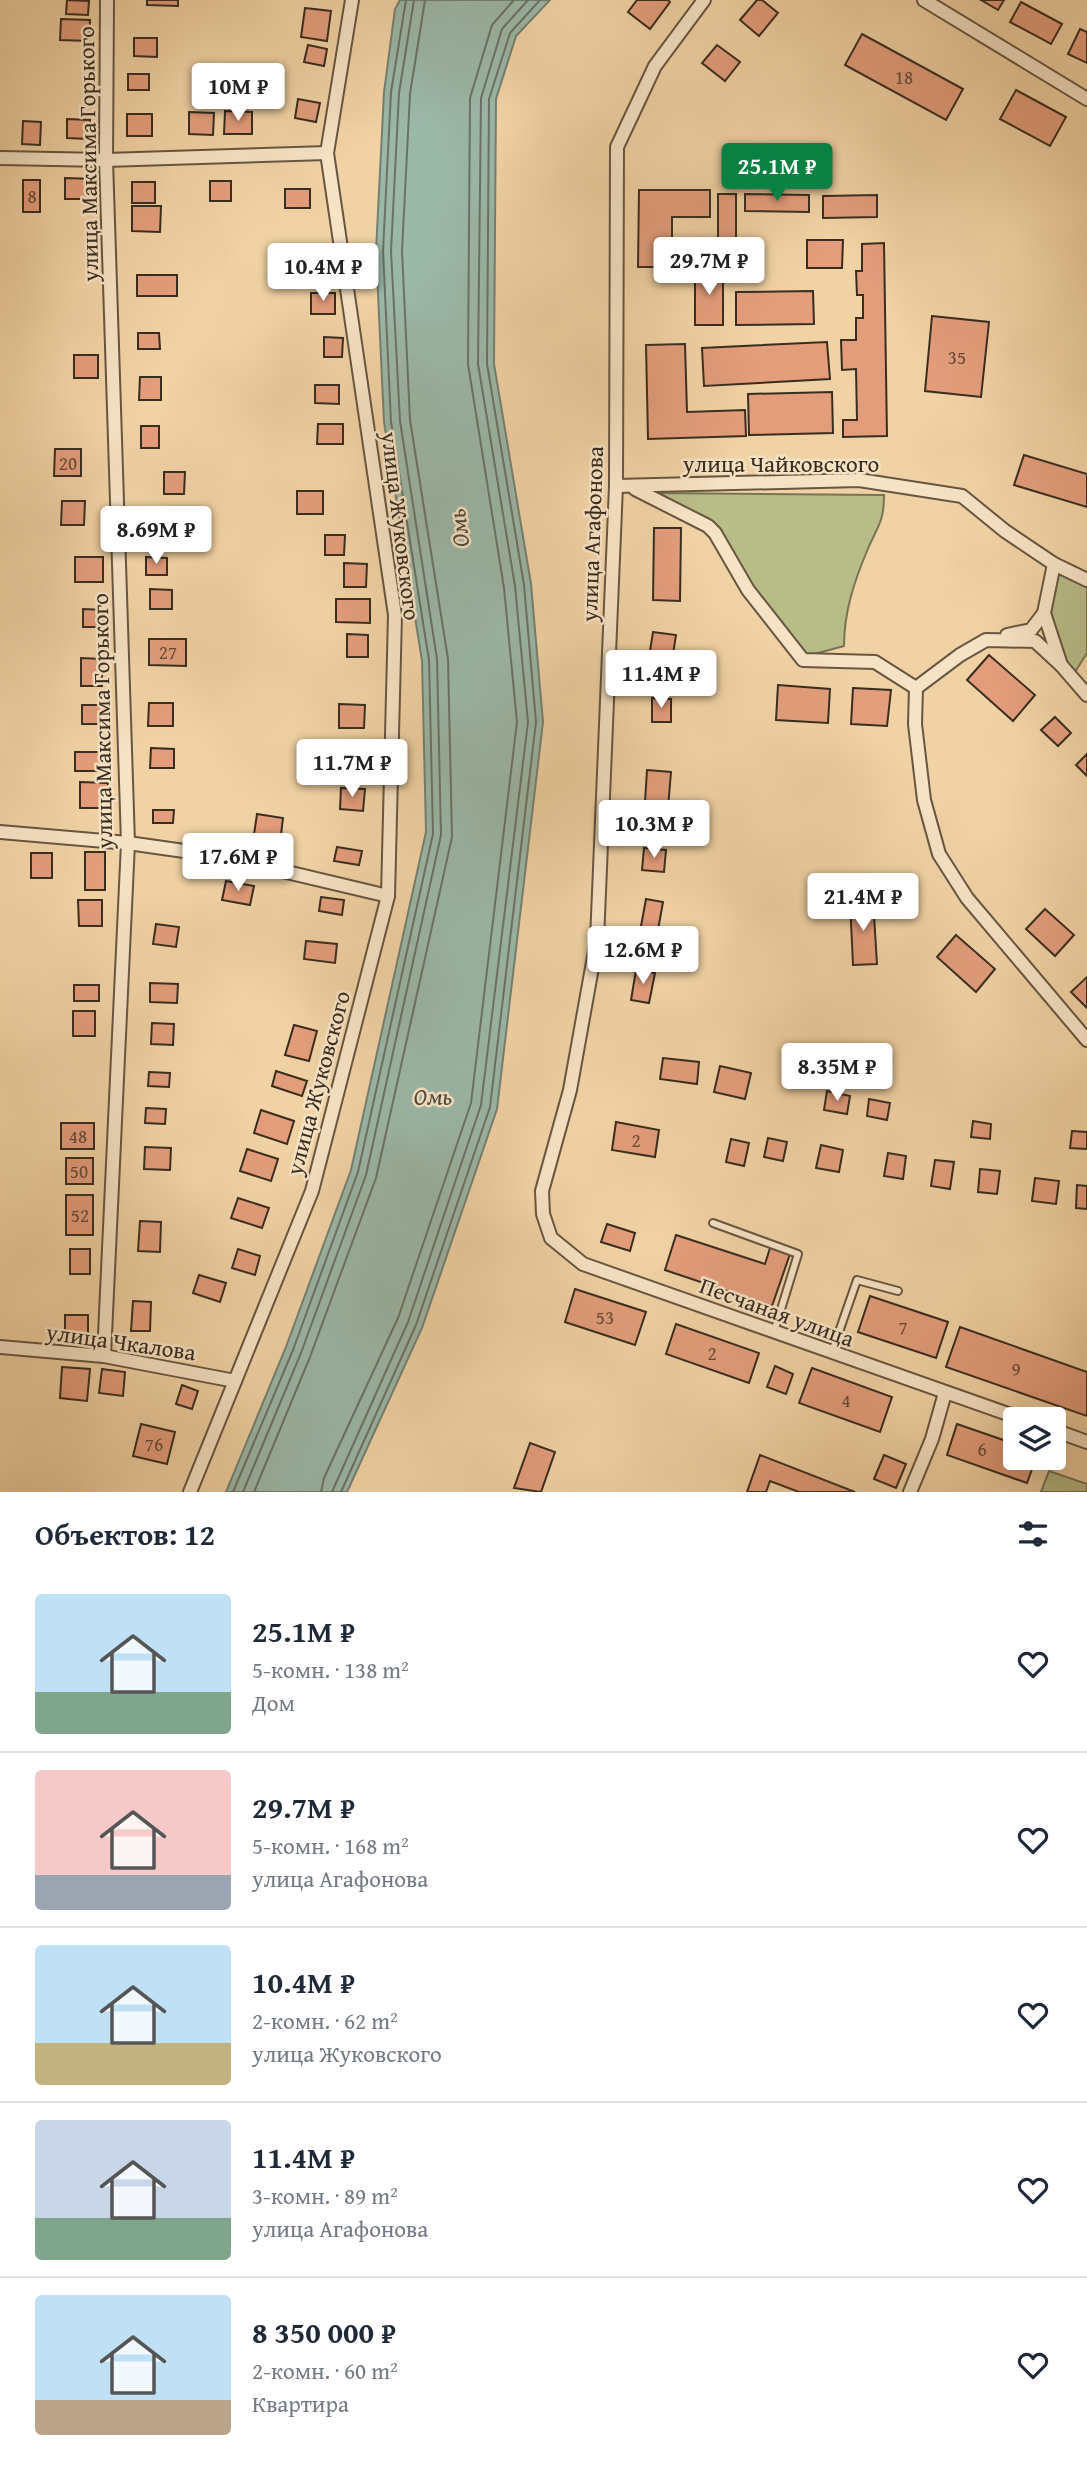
<!DOCTYPE html>
<html lang="ru">
<head>
<meta charset="utf-8">
<style>
  :root { --surface:#fff; --page:#f6f6f7; --text:#1f2937; --muted:#747a83; --line:#e0e1e3; --accent:#0b8043 }
  body { margin:0; font-family:"Gentium Book Plus",serif; background:var(--page); color:var(--text); height:100vh; display:flex; flex-direction:column; font-size:26px; white-space:nowrap }
  * { box-sizing:border-box; margin:0 }
  p { font-size:23px; color:var(--muted) }
  .icon { flex:none; width:38px; height:38px; fill:none; stroke:currentColor; stroke-width:2; stroke-linecap:round; stroke-linejoin:round }
  .map { position:relative; height:1492px; overflow:hidden }
  .sheet { display:flex; flex-direction:column; background:var(--surface); flex:1 }
  .sheet>* { flex:none }
  .fabs { position:absolute; left:1003px; top:1407px; display:grid; gap:14px }
  .fabs a { display:grid; place-items:center; width:63px; height:63px; border-radius:7px; background:var(--surface); box-shadow:0 7px 28px #0002; font-size:35px }
  .price { position:absolute; translate:-50% -60px; padding:0 16px; border-radius:7px; background:#fff; color:#222; font-size:23px; line-height:46px; filter:drop-shadow(0 2px 4px #0008) }
  .price::after { content:''; position:absolute; left:50%; top:42px; width:21px; height:16px; margin-left:-10px; background:inherit; clip-path:polygon(0 0,100% 0,50% 100%) }
  .price.active { background:var(--accent); color:#fff }
  ul { padding:0; list-style:none }
  li { display:flex; align-items:center; gap:21px; height:175px; padding:0 35px }
  li+li { border-top:2px solid var(--line) }
  li span { display:grid; place-items:center; flex:none; width:196px; height:140px; border-radius:7px; color:#555 }
  li>.icon { margin-inline-start:auto }
  span .icon { width:84px; height:84px; fill:#fffc; stroke-width:1 }
  li b { font-size:30px }
  h2 { display:flex; justify-content:space-between; align-items:center; height:84px; padding:0 35px; font-size:30px }
  .map>svg:first-child { display:block }
</style>
</head>
<body>
<div class="map">
<svg width="1087" height="1492" viewBox="0 0 1087 1492">
  <rect width="100%" height="100%" fill="#f1d2a4"/>
  <filter id="stains"><feTurbulence type="fractalNoise" baseFrequency=".00286" numOctaves="4"/><feColorMatrix values="0 0 0 0 .2 0 0 0 0 .09 0 0 0 0 .02 0 0 0 .5 -.17"/></filter>
  <radialGradient id="worn" r=".72"><stop offset=".6" stop-color="#630" stop-opacity="0"/><stop offset="1" stop-color="#630" stop-opacity=".3"/></radialGradient>
  <g fill="#b8bc87" stroke="#787454" stroke-width="2">
    <path d="M654 493 884 495C884 524 877 526 867 551 854 582 844 612 844 646L807 656 748 582 716 528Z"/>
    <path d="M1056 567 1087 584V653L1075 672 1064 662 1047 613Z"/>
    <path d="M1049 1471 1087 1484V1492H1041Z"/>
  </g>
  <path fill="#9bb7a8" stroke="#748072" stroke-width="2" d="M400 0H550L516 36 496 99 494 364 531 584 543 722 497 1109 422 1328 347 1492H226L286 1347 351 1170 426 832 422 661 384 422 376 251 384 92 395 9Z"/>
  <g fill="none" stroke-linecap="round" stroke-linejoin="round">
    <g stroke="#6a7264" stroke-width="2">
      <path d="M233 1492 293 1350 358 1172 433 834 429 660 391 422 383 251 391 92 406 0"/>
      <path d="M243 1492 301 1353 366 1175 441 835 437 659 400 421 391 251 399 93 414 0"/>
      <path d="M254 1492 310 1357 376 1178 452 837 448 659 410 420 402 251 410 94 425 0"/>
      <path d="M321 1492 324 1478 398 1318 471 1103 517 722 504 588 468 364 470 98 492 25 514 0"/>
      <path d="M332 1492 408 1322 481 1105 528 722 515 586 478 364 481 98 502 29 528 0"/>
      <path d="M341 1492 416 1325 490 1107 536 722 524 585 487 364 489 99 510 33 540 0"/>
    </g>
  </g>
  <g fill="#e39d7b" stroke="#392d20" stroke-width="2">
    <path d="M67 0 89 1 88 15 66 14Z"/>
    <path d="M147 0H178V6L147 5Z"/>
    <path d="M637 0H668L670 2 650 29 628 12Z"/>
    <path d="M757 0H762L778 13 759 36 740 20Z"/>
    <path d="M981 0H1004L998 10Z"/>
    <path d="M1021 2 1062 24 1051 44 1010 22Z"/>
    <path d="M305 8 331 11 327 41 301 37Z"/>
    <path d="M61 19 90 20 89 41 60 40Z"/>
    <path d="M1080 29 1087 32V63L1068 54Z"/>
    <path d="M862 34 963 89 946 120 845 65Z"/>
    <path d="M134 38H157V57L134 56Z"/>
    <path d="M308 45 327 49 324 66 304 62Z"/>
    <path d="M717 45 740 62 725 81 702 63Z"/>
    <rect x="128" y="74" width="21" height="16"/>
    <path d="M1016 90 1066 117 1050 146 1000 119Z"/>
    <path d="M298 99 320 103 316 122 295 118Z"/>
    <path d="M225 111 252 112V134H224Z"/>
    <path d="M189 112 214 113 213 135 189 134Z"/>
    <rect x="127" y="114" width="25" height="22"/>
    <path d="M67 119 90 120V139L67 138Z"/>
    <path d="M23 121 41 122 40 145 22 144Z"/>
    <path d="M65 178 95 179 94 199H65Z"/>
    <rect x="23" y="180" width="17" height="32"/>
    <rect x="210" y="181" width="21" height="20"/>
    <rect x="132" y="182" width="23" height="21"/>
    <rect x="285" y="189" width="25" height="19"/>
    <path d="M639 190H710V217H672V267H638Z"/>
    <rect x="718" y="194" width="18" height="63"/>
    <path d="M745 194 809 195V212L745 211Z"/>
    <path d="M877 195V217L823 218V196Z"/>
    <path d="M132 206H161L160 232 132 231Z"/>
    <path d="M807 240H843L842 268H807Z"/>
    <path d="M884 243 887 436 843 437V420H857L856 369 842 370 841 340H856V318H863V295H857L856 271H862V244Z"/>
    <rect x="298" y="252" width="21" height="23"/>
    <path d="M695 269 723 270V325H695Z"/>
    <rect x="137" y="275" width="40" height="21"/>
    <path d="M813 291 814 324 736 325V292Z"/>
    <rect x="311" y="293" width="24" height="21"/>
    <path d="M932 316 989 322 981 397 925 391Z"/>
    <path d="M138 333H159L160 349H138Z"/>
    <path d="M324 337 343 338 342 357H324Z"/>
    <path d="M827 342 830 379 704 386 702 348Z"/>
    <path d="M685 344 687 412 745 410 746 436 648 439 646 345Z"/>
    <rect x="74" y="355" width="24" height="23"/>
    <path d="M140 377H161V400H139Z"/>
    <path d="M315 385H339V404L315 403Z"/>
    <path d="M832 392 833 433 749 435 748 394Z"/>
    <path d="M318 424H343V444H317Z"/>
    <rect x="141" y="426" width="18" height="22"/>
    <path d="M55 449H81V476H54Z"/>
    <path d="M1024 455 1087 474V507L1014 485Z"/>
    <path d="M164 472H185L184 494H164Z"/>
    <rect x="297" y="491" width="26" height="23"/>
    <path d="M62 501H85L84 525H61Z"/>
    <rect x="145" y="523" width="26" height="13"/>
    <path d="M654 528H681L680 601 653 600Z"/>
    <path d="M325 535H345L344 555H325Z"/>
    <rect x="75" y="557" width="28" height="25"/>
    <path d="M146 557 167 558V575H146Z"/>
    <path d="M344 563 367 564 366 587H344Z"/>
    <path d="M150 589 172 590V609H150Z"/>
    <path d="M336 599H370V623L336 622Z"/>
    <path d="M83 609 105 610V627H83Z"/>
    <path d="M653 632 676 635 673 654 650 651Z"/>
    <path d="M347 634 368 635V657H347Z"/>
    <path d="M149 639H186V666L149 665Z"/>
    <path d="M989 655 1035 695 1013 721 967 680Z"/>
    <path d="M81 658 102 659V686H81Z"/>
    <path d="M778 685 830 689 828 723 776 720Z"/>
    <path d="M853 688 891 690 887 726 851 724Z"/>
    <path d="M652 698 671 699V722H652Z"/>
    <path d="M149 703H173V726H148Z"/>
    <path d="M339 704 365 705 364 728H339Z"/>
    <rect x="82" y="705" width="24" height="19"/>
    <path d="M1055 717 1071 733 1058 746 1041 730Z"/>
    <path d="M151 748 174 749V768H150Z"/>
    <path d="M344 750 368 752 366 777 342 775Z"/>
    <rect x="75" y="752" width="29" height="19"/>
    <path d="M1087 754V776L1076 765Z"/>
    <path d="M647 770 671 772 667 820 644 818Z"/>
    <path d="M80 782 108 783 107 808H80Z"/>
    <path d="M341 788 365 789 363 811 340 809Z"/>
    <path d="M153 810H174L173 823H153Z"/>
    <path d="M257 814 283 818 279 851 252 848Z"/>
    <path d="M337 847 362 851 359 865 334 861Z"/>
    <path d="M644 848 666 850 664 872 642 870Z"/>
    <rect x="85" y="852" width="20" height="38"/>
    <rect x="31" y="853" width="21" height="25"/>
    <path d="M226 881 254 886 250 905 222 900Z"/>
    <path d="M321 897 344 900 342 915 319 911Z"/>
    <path d="M646 899 663 902 656 941 639 937Z"/>
    <path d="M78 900H102V926H79Z"/>
    <path d="M873 900 877 964 853 965 850 901Z"/>
    <path d="M1045 909 1074 935 1055 956 1026 929Z"/>
    <path d="M156 924 179 927 176 947 153 944Z"/>
    <path d="M956 935 995 969 976 992 937 957Z"/>
    <path d="M306 941 337 944 335 963 304 959Z"/>
    <path d="M636 970 655 973 649 1003 631 1000Z"/>
    <path d="M1087 977V1008L1071 992Z"/>
    <path d="M150 983 178 984 177 1003 150 1002Z"/>
    <rect x="74" y="985" width="25" height="16"/>
    <rect x="73" y="1011" width="22" height="25"/>
    <path d="M152 1023 174 1024 173 1045 151 1044Z"/>
    <path d="M294 1025 317 1031 309 1061 285 1055Z"/>
    <path d="M663 1058 699 1062 697 1084 660 1079Z"/>
    <path d="M720 1066 751 1073 745 1099 714 1092Z"/>
    <path d="M276 1071 307 1081 302 1096 272 1086Z"/>
    <path d="M149 1072 170 1073 169 1087 148 1086Z"/>
    <path d="M827 1091 850 1096 847 1114 824 1110Z"/>
    <path d="M869 1099 890 1103 887 1120 867 1116Z"/>
    <path d="M146 1108 166 1109 165 1124 145 1123Z"/>
    <path d="M261 1110 294 1121 287 1144 254 1133Z"/>
    <path d="M973 1121 991 1124 990 1139 971 1137Z"/>
    <path d="M616 1122 659 1130 655 1157 612 1150Z"/>
    <rect x="61" y="1123" width="33" height="26"/>
    <path d="M1072 1131 1087 1132V1149L1070 1148Z"/>
    <path d="M768 1138 787 1142 783 1161 764 1157Z"/>
    <path d="M731 1139 749 1143 744 1166 726 1162Z"/>
    <path d="M821 1145 843 1150 839 1172 816 1168Z"/>
    <path d="M145 1147 171 1148 170 1170 144 1169Z"/>
    <path d="M247 1149 278 1159 271 1181 240 1171Z"/>
    <path d="M888 1153 906 1156 903 1179 884 1176Z"/>
    <rect x="66" y="1158" width="27" height="26"/>
    <path d="M935 1160 954 1162 950 1189 931 1186Z"/>
    <path d="M980 1169 1000 1171 997 1194 978 1192Z"/>
    <path d="M1035 1178 1059 1181 1056 1204 1032 1201Z"/>
    <path d="M1077 1185 1087 1186V1209L1076 1208Z"/>
    <rect x="66" y="1195" width="27" height="40"/>
    <path d="M238 1198 269 1208 262 1228 231 1218Z"/>
    <path d="M140 1221 161 1222 160 1252 138 1251Z"/>
    <path d="M607 1224 635 1233 630 1251 601 1242Z"/>
    <path d="M676 1235 765 1264 770 1248 790 1254 772 1306 665 1270Z"/>
    <rect x="70" y="1249" width="20" height="25"/>
    <path d="M238 1249 260 1256 255 1275 232 1268Z"/>
    <path d="M199 1275 226 1283 220 1302 193 1293Z"/>
    <path d="M575 1289 646 1312 635 1345 565 1322Z"/>
    <path d="M870 1296 948 1322 936 1358 858 1332Z"/>
    <path d="M133 1301 151 1302 150 1331H131Z"/>
    <rect x="65" y="1315" width="23" height="28"/>
    <path d="M676 1324 759 1353 749 1383 666 1354Z"/>
    <path d="M960 1327 1087 1372V1416L946 1367Z"/>
    <path d="M775 1366 793 1374 786 1394 767 1387Z"/>
    <path d="M62 1367 90 1369 87 1401 60 1398Z"/>
    <path d="M812 1368 892 1397 880 1432 799 1403Z"/>
    <path d="M102 1369 125 1372 123 1396 99 1393Z"/>
    <path d="M182 1385 198 1391 192 1409 176 1404Z"/>
    <path d="M141 1424 175 1432 167 1464 133 1456Z"/>
    <path d="M957 1424 1015 1444V1458H1036L1027 1483 947 1455Z"/>
    <path d="M530 1443 555 1452 541 1492 514 1488Z"/>
    <path d="M760 1455 855 1492H799L770 1481 766 1492H747Z"/>
    <path d="M884 1455 906 1464 896 1488 874 1479Z"/>
  </g>
  <g fill="none" stroke-linecap="round" stroke-linejoin="round">
    <defs>
      <g id="lane">
        <path d="M713 1223 798 1254 774 1332"/>
        <path d="M832 1352 857 1280 898 1291"/>
      </g>
      <g id="street">
        <path d="M704 0 655 66 617 147 616 486 597 940 570 1090 542 1191 543 1214 551 1238 583 1264 1022 1419"/>
        <path d="M924 0 1087 99"/>
        <path d="M0 158 106 160 327 153"/>
        <path d="M616 486 859 480 962 496 1005 531 1054 564 1087 580"/>
        <path d="M635 489 708 526 715 533 748 590 803 660 875 662 916 688"/>
        <path d="M1054 564 1044 613 1061 665 1087 695"/>
        <path d="M1007 635 1031 630 1044 613"/>
        <path d="M1061 665 1035 641 986 640 960 655 916 688 915 724 924 800 939 854 967 898 1087 1040"/>
        <path d="M0 832 128 843 219 856 388 896"/>
        <path d="M0 1347 104 1356 235 1381"/>
        <path d="M104 1356 128 843 106 160 107 0"/>
        <path d="M1054 1430 1087 1442"/>
        <path d="M190 1492 312 1191 388 896 395 615 327 153 352 0"/>
        <path d="M910 1492 932 1439 945 1393"/>
      </g>
    </defs>
    <use href="#lane" stroke="#675641" stroke-width="10"/>
    <use href="#street" stroke="#675641" stroke-width="16"/>
    <use href="#lane" stroke="#f6e2c4" stroke-width="6"/>
    <use href="#street" stroke="#f6e2c4" stroke-width="12"/>
  </g>
  <g text-anchor="middle" stroke-width="5" stroke-linejoin="round" paint-order="stroke">
    <g font-size="19" fill="#644937">
      <text x="904" y="84">18</text>
      <text x="32" y="203">8</text>
      <text x="957" y="364">35</text>
      <text x="68" y="470">20</text>
      <text x="168" y="659">27</text>
      <text x="78" y="1143">48</text>
      <text x="636" y="1147">2</text>
      <text x="79" y="1178">50</text>
      <text x="80" y="1222">52</text>
      <text x="605" y="1324">53</text>
      <text x="903" y="1334">7</text>
      <text x="712" y="1360">2</text>
      <text x="1016" y="1376">9</text>
      <text x="846" y="1407">4</text>
      <text x="154" y="1451">76</text>
      <text x="982" y="1456">6</text>
    </g>
    <g font-size="23" fill="#392d20" stroke="#f6e2c4">
      <text transform="translate(88 154) rotate(-91)" y="8">улица Максима Горького</text>
      <text x="781" y="472">улица Чайковского</text>
      <text transform="translate(401 526) rotate(83)" y="8">улица Жуковского</text>
      <text transform="translate(592 534) rotate(-88)" y="8">улица Агафонова</text>
      <text transform="translate(102 721) rotate(-91)" y="8">улица Максима Горького</text>
      <text transform="translate(318 1083) rotate(-75)" y="8">улица Жуковского</text>
      <text transform="translate(777 1312) rotate(20)" y="8">Песчаная улица</text>
      <text transform="translate(121 1342) rotate(8)" y="8">улица Чкалова</text>
    </g>
    <g font-size="24" font-style="italic" fill="#4d493b" stroke="#f6e2c4">
      <text transform="translate(459 528) rotate(-97)" y="8">Омь</text>
      <text x="433" y="1105">Омь</text>
    </g>
  </g>
  <rect width="100%" height="100%" filter="url(#stains)"/>
  <rect width="100%" height="100%" fill="url(#worn)"/>
</svg>
<div class="fabs">
<a><svg class="icon" aria-label="layers" viewBox="0 0 24 24"><path d="M12 4l9 5-9 5-9-5zM3 14l9 5 9-5"/></svg></a>
</div>
<b class="price" style="left:238px;top:123px">10M ₽</b>
<b class="price active" style="left:777px;top:203px">25.1M ₽</b>
<b class="price" style="left:709px;top:297px">29.7M ₽</b>
<b class="price" style="left:323px;top:303px">10.4M ₽</b>
<b class="price" style="left:156px;top:566px">8.69M ₽</b>
<b class="price" style="left:661px;top:710px">11.4M ₽</b>
<b class="price" style="left:352px;top:799px">11.7M ₽</b>
<b class="price" style="left:654px;top:860px">10.3M ₽</b>
<b class="price" style="left:238px;top:893px">17.6M ₽</b>
<b class="price" style="left:863px;top:933px">21.4M ₽</b>
<b class="price" style="left:643px;top:986px">12.6M ₽</b>
<b class="price" style="left:837px;top:1103px">8.35M ₽</b>
</div>
<section class="sheet">
<h2>Объектов: 12<svg class="icon" aria-label="filters" viewBox="0 0 24 24"><path d="M4 7h16M4 17h16"/><circle cx="9" cy="7" r="2"/><circle cx="15" cy="17" r="2"/></svg></h2>
<ul>
<li><span style="background:linear-gradient(#bfe0f5 70%,#7fa58c 0)"><svg class="icon" aria-label="home" viewBox="0 0 24 24"><path d="M3 11l9-7 9 7M6 9v11h12V9"/></svg></span><div><b>25.1M ₽</b><p>5-комн. · 138 m²</p><p>Дом</p></div><svg class="icon" aria-label="heart" viewBox="0 0 24 24"><path d="M12 20l-8-8c-3-5 5-10 8-4 3-6 11-1 8 4z"/></svg></li>
<li><span style="background:linear-gradient(#f6c9c9 75%,#9aa5b1 0)"><svg class="icon" aria-label="home" viewBox="0 0 24 24"><path d="M3 11l9-7 9 7M6 9v11h12V9"/></svg></span><div><b>29.7M ₽</b><p>5-комн. · 168 m²</p><p>улица Агафонова</p></div><svg class="icon" aria-label="heart" viewBox="0 0 24 24"><path d="M12 20l-8-8c-3-5 5-10 8-4 3-6 11-1 8 4z"/></svg></li>
<li><span style="background:linear-gradient(#bfe0f5 70%,#c2b280 0)"><svg class="icon" aria-label="home" viewBox="0 0 24 24"><path d="M3 11l9-7 9 7M6 9v11h12V9"/></svg></span><div><b>10.4M ₽</b><p>2-комн. · 62 m²</p><p>улица Жуковского</p></div><svg class="icon" aria-label="heart" viewBox="0 0 24 24"><path d="M12 20l-8-8c-3-5 5-10 8-4 3-6 11-1 8 4z"/></svg></li>
<li><span style="background:linear-gradient(#c9d6e8 70%,#7fa58c 0)"><svg class="icon" aria-label="home" viewBox="0 0 24 24"><path d="M3 11l9-7 9 7M6 9v11h12V9"/></svg></span><div><b>11.4M ₽</b><p>3-комн. · 89 m²</p><p>улица Агафонова</p></div><svg class="icon" aria-label="heart" viewBox="0 0 24 24"><path d="M12 20l-8-8c-3-5 5-10 8-4 3-6 11-1 8 4z"/></svg></li>
<li><span style="background:linear-gradient(#bfe0f5 75%,#b9a48a 0)"><svg class="icon" aria-label="home" viewBox="0 0 24 24"><path d="M3 11l9-7 9 7M6 9v11h12V9"/></svg></span><div><b>8 350 000 ₽</b><p>2-комн. · 60 m²</p><p>Квартира</p></div><svg class="icon" aria-label="heart" viewBox="0 0 24 24"><path d="M12 20l-8-8c-3-5 5-10 8-4 3-6 11-1 8 4z"/></svg></li>
</ul>
</section>
</body>
</html>
